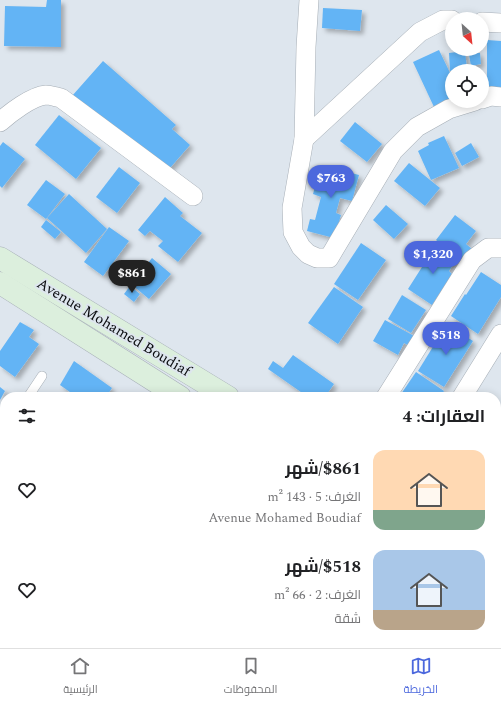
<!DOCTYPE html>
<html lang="ar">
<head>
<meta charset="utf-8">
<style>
  :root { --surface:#fff; --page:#f6f6f6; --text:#202124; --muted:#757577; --line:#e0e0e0; --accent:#4c68dd }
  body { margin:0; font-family:Spectral,Cairo,serif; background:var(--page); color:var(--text); direction:rtl; height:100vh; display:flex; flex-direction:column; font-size:15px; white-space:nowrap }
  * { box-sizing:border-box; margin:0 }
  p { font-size:13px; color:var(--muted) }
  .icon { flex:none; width:22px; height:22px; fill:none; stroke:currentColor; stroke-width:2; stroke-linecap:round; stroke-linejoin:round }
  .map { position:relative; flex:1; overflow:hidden; direction:ltr }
  .side { position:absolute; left:0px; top:392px; width:501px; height:256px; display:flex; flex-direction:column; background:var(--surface); border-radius:16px 16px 0 0; box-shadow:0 2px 10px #0003; direction:rtl }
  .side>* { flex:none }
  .needle { width:26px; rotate:153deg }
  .controls { position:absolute; left:445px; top:12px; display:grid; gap:8px }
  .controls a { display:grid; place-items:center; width:44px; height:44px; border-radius:50%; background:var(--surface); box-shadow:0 2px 10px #0003; font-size:20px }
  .price { position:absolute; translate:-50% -34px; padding:0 9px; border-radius:14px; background:var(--accent); color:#fff; font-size:13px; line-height:26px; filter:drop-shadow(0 1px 2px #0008) }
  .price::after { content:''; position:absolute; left:50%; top:24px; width:12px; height:9px; margin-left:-6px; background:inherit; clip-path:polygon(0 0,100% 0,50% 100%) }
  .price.on { background:#222; color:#fff }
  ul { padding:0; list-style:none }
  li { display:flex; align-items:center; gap:12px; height:100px; padding:0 16px }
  li span { display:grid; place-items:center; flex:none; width:112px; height:80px; border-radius:12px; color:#555 }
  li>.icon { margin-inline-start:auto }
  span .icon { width:48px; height:48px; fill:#fffc; stroke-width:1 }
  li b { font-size:17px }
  h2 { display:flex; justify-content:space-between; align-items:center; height:48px; padding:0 16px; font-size:17px }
  .dock { display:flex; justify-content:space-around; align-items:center; height:56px; border-top:1px solid var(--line); background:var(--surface); font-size:11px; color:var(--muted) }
  .dock a { display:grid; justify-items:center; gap:2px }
  .dock .on { color:var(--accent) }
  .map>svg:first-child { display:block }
</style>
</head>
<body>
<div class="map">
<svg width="501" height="648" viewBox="0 0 501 648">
  <defs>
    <filter id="shadow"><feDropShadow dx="3.5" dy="3.5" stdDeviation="2" flood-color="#0004"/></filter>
  </defs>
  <rect width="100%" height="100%" fill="#dee6ee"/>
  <g fill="#63b4f5" filter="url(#shadow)">
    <path d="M47 0H61V47L4 46 5 6 46 7Z"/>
    <path d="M323 8 362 10 360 31 322 28Z"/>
    <path d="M487 40 501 41V89H487Z"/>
    <path d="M468 49H473L474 53H480L481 64 471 66Z"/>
    <path d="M439 50 452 77V99L434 107 413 62Z"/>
    <path d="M465 51 467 69 450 71 449 53Z"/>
    <path d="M103 61 176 125 172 129 190 145 163 176 72 96Z"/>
    <path d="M59 115 101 148 76 179 35 145Z"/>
    <path d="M355 122 382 144 367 162 340 141Z"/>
    <path d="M444 136 459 168 431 180 418 151 429 145 428 143Z"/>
    <path d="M3 142 25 159 2 188 0 186V146Z"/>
    <path d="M471 143 479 157 462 166 455 153Z"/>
    <path d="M409 163 440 188 425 206 394 181Z"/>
    <path d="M321 165 359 175 352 201 340 198 336 213 341 215 334 238 307 231 310 219 315 220 321 197 313 194Z"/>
    <path d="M119 167 140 183 117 213 96 197Z"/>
    <path d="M46 180 65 194 46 219 27 205Z"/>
    <path d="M69 194 107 229 86 253 47 218Z"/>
    <path d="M165 197 183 213 180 216 202 233 178 262 158 246 163 241 150 231 145 236 138 230Z"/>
    <path d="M386 205 408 224 394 239 373 220Z"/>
    <path d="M455 215 476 231 466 244 472 249 463 261 436 240Z"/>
    <path d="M46 220 61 232 55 239 41 227Z"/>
    <path d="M109 227 129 241 103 276 84 262Z"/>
    <path d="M361 243 386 260 358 300 334 284Z"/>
    <path d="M436 245 457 259 449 271 452 274 432 305 408 289Z"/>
    <path d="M152 258 171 274 149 299 131 284Z"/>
    <path d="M481 272 501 285V297L478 334 451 316 465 294 466 295Z"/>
    <path d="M130 286 140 294 134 302 124 294Z"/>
    <path d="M334 287 363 307 338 344 308 323Z"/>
    <path d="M402 295 426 310 411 333 388 319Z"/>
    <path d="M385 320 416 337 411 347 404 343 398 355 373 341Z"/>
    <path d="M20 322 34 330 29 337 39 344 15 377 0 366V351Z"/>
    <path d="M447 324 473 341 444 387 418 371Z"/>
    <path d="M293 355 334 384 325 397H308L268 369 273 361 283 368Z"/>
    <path d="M74 361 112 388 106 397H77L60 385Z"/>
    <path d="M416 372 444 391 440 397H399Z"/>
    <path d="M0 387 5 391 0 400Z"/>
    <path d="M0 487 5 491V526L0 522Z"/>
    <path d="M0 599 5 603V637L0 633Z"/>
    <path d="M213 643H243L240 648H221Z"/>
    <path d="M354 643H381L378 648H351Z"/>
    <path d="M429 643H462L459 648H436Z"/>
  </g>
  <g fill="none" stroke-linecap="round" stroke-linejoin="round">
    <defs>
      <g id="lane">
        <path d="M28 397 42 376"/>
        <path d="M0 438 5 430"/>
        <path d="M163 643 171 648"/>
        <path d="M21 648 24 643"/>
        <path d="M115 648 119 643"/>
        <path d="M326 648 329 643"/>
      </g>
      <g id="street">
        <path d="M309 0 306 47 304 139 292 208 293 232 301 247 308 254 317 258H329L393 151 417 127 449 109 475 101"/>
        <path d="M482 22 501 23"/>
        <path d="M482 99 491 96 501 97"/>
        <path d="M0 122C10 113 32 96 46 95 50 95 56 97 61 98L193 196"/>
        <path d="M304 139 420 32 443 20H452"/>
        <path d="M386 397 472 260 488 248H501"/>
        <path d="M462 397 501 334"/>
        <path d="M496 509 501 512"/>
      </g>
      <g id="secondary">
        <path d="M0 258 228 397"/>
        <path d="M0 283 180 397"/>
        <path d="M496 570 501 573"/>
        <path d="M496 598 501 601"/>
      </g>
    </defs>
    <use href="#lane" stroke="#a6aeb6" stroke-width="10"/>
    <use href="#street" stroke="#a6aeb6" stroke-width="20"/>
    <use href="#secondary" stroke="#a6aeb6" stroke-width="23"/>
    <use href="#lane" stroke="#fff" stroke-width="9"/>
    <use href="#street" stroke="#fff" stroke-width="19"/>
    <use href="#secondary" stroke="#dcefdd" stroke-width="22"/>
  </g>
  <g text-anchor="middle" stroke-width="4" stroke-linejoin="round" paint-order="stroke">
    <g font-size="15" fill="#0b0d10" stroke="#dee6ee">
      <text transform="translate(114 327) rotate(31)" y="5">Avenue Mohamed Boudiaf</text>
    </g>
  </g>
</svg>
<div class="controls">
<a><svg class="needle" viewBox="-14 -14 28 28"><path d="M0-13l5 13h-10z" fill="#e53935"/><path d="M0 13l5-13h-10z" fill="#757577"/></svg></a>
<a><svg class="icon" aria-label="locate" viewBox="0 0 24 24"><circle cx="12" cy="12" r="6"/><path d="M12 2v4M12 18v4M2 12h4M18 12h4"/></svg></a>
</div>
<b class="price" style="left:331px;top:199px">$763</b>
<b class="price" style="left:433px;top:275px">$1,320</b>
<b class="price on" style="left:132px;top:294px">$861</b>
<b class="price" style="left:446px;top:356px">$518</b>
<section class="side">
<h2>العقارات: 4<svg class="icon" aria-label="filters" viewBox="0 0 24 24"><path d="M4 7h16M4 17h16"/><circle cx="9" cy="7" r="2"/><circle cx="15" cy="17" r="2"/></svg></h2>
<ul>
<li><span style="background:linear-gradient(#ffd9b3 75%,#7fa58c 0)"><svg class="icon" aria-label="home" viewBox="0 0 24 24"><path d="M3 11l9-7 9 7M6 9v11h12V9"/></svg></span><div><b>$861/شهر</b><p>الغرف: 5 · 143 m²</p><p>Avenue Mohamed Boudiaf</p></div><svg class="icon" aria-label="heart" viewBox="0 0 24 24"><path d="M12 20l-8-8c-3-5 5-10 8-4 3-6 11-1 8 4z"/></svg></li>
<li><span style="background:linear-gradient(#a9c7e8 75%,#b9a48a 0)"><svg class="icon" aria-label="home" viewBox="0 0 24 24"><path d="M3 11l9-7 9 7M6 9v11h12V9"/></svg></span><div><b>$518/شهر</b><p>الغرف: 2 · 66 m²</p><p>شقة</p></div><svg class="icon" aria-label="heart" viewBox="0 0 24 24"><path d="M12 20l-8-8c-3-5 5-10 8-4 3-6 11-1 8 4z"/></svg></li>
</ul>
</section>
</div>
<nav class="dock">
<a class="on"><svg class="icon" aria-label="map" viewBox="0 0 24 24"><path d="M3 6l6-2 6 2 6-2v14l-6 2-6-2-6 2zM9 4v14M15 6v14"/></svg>الخريطة</a>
<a><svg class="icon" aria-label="saved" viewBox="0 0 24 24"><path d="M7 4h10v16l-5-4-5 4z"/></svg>المحفوظات</a>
<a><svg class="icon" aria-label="home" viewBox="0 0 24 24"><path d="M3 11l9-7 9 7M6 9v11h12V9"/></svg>الرئيسية</a>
</nav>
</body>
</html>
